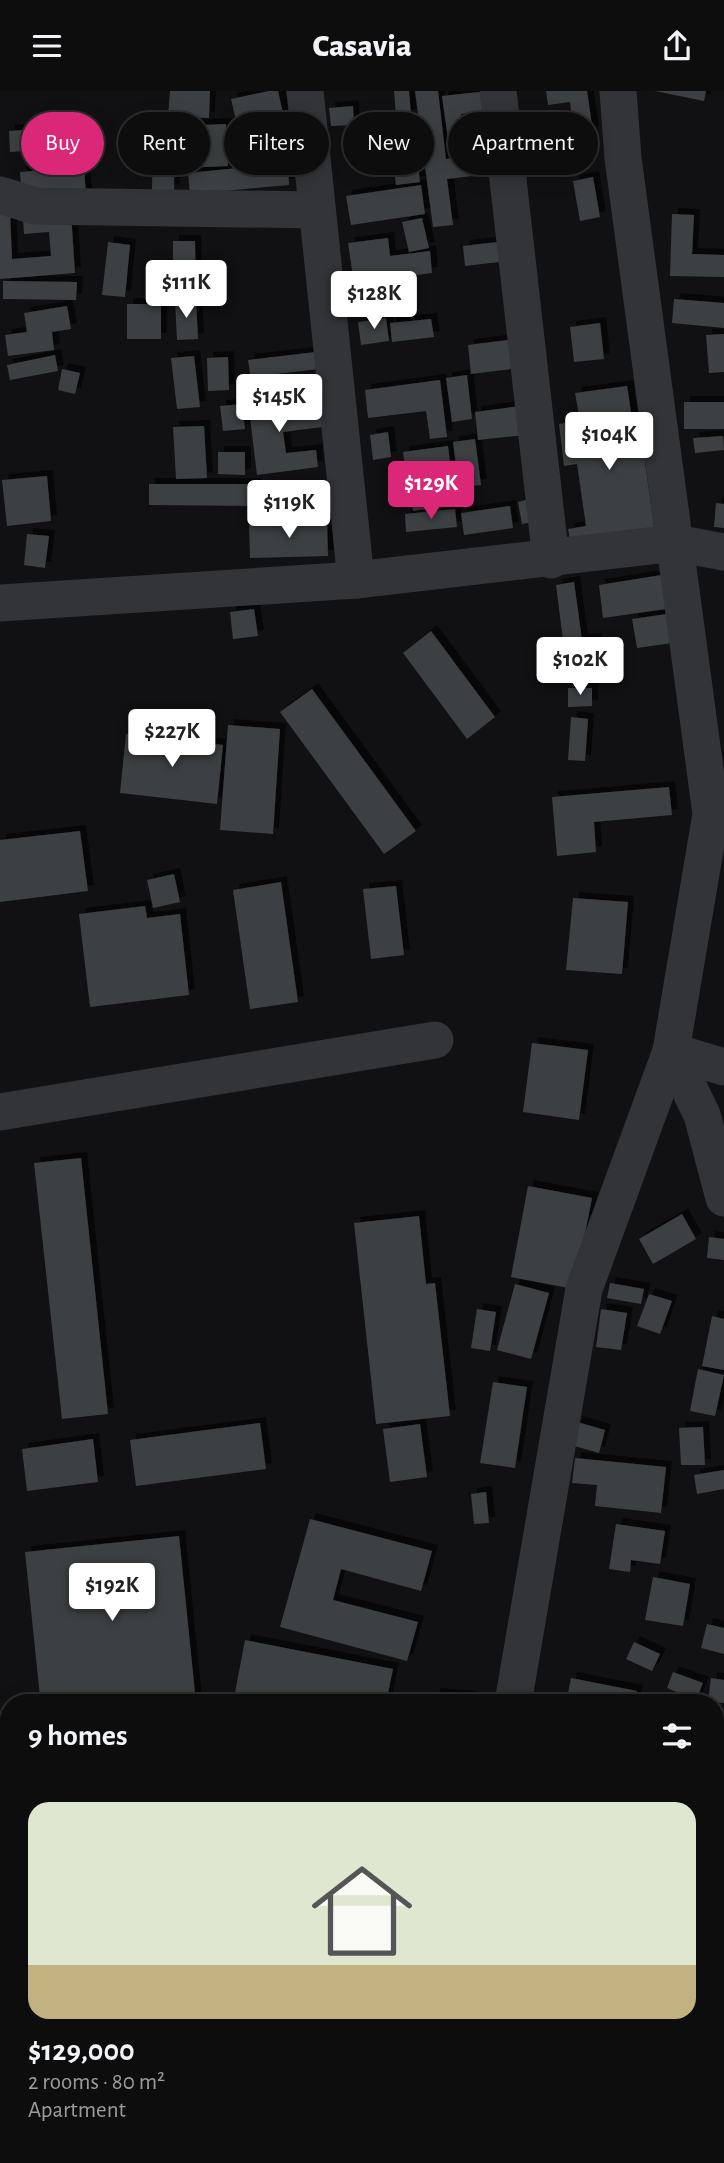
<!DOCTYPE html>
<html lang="en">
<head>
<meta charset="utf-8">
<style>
  :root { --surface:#0d0d0e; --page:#1b1b1c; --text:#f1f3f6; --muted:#9a9c9e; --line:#2d2d2e; --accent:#db2777 }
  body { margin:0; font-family:"Alegreya Sans",sans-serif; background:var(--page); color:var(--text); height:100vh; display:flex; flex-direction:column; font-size:26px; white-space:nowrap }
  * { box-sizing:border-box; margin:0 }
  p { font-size:23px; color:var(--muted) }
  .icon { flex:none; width:38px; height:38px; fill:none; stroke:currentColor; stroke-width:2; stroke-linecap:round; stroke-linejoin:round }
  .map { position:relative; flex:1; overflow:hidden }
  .panel { position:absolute; left:0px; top:1603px; width:724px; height:469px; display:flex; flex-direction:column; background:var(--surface); border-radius:28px 28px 0 0; box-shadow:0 4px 18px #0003,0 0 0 2px var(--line) }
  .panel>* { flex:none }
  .top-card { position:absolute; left:21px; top:21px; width:682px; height:63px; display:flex; gap:14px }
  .price { position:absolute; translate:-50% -60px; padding:0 16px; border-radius:7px; background:#fff; color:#222; font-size:23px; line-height:46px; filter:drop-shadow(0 2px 4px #0008) }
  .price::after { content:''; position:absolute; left:50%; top:42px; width:21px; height:16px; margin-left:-10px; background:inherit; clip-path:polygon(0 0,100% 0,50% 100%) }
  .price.selected { background:var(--accent); color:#fff }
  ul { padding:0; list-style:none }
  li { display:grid; align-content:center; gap:14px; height:371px; padding:0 28px }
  li span { display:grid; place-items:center; height:217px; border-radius:21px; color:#555 }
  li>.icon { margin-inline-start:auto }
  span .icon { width:126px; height:126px; fill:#fffc; stroke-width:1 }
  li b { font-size:30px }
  h2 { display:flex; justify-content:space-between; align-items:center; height:84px; padding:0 28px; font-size:30px }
  .chip { padding:0 24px; border-radius:32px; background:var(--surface); box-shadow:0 4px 18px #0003,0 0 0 2px var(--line); font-size:24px; line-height:63px }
  .chip.selected { background:var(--accent); color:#fff }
  header { display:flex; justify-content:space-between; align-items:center; height:91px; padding:0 28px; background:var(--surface); font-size:32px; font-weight:800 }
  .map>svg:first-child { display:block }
</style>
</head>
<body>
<header><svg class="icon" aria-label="menu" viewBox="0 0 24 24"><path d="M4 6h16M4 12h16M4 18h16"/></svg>Casavia<svg class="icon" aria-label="share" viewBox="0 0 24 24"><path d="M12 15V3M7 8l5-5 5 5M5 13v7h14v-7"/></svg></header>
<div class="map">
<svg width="724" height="2072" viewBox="0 0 724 2072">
  <defs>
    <filter id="shadow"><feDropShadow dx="6" dy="-6" stdDeviation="0" flood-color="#0009"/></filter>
  </defs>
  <rect width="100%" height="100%" fill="#111113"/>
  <g fill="#3d3f43" filter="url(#shadow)">
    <path d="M170 0H210L209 27 168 25Z"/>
    <path d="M269 0H278L285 32 239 42 231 8Z"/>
    <path d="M394 0H409L411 24 396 25Z"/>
    <path d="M415 0H438L446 68 495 62 498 82 447 88 453 134 433 136Z"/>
    <path d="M489 0 491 19 461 23 467 60 450 62 442 5Z"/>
    <path d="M546 0H587L593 41 574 44 570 11 548 14Z"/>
    <path d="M655 0H706L704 10Z"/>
    <path d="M353 15 354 34 331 35 329 17Z"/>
    <path d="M153 33H175L174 99H152Z"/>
    <path d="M226 33 228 75 182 77 180 35Z"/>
    <path d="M413 34 420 91 396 94 391 58 356 62 353 41Z"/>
    <path d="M81 35 86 104 22 108 20 81 56 78 55 58 10 61 9 40Z"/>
    <path d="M288 72 289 94 190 103 188 82Z"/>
    <path d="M593 86 600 126 580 130 573 90Z"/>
    <path d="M421 94 425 123 351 134 346 105Z"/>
    <path d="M0 121H10L12 168 51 165 49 141 24 143 23 126 71 123 75 182 0 188Z"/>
    <path d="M672 123 694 124 692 163 724 164V186L670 185Z"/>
    <path d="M422 127 429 157 409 161 402 131Z"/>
    <path d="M388 147 390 165 430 160 432 182 354 192 348 152Z"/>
    <path d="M173 150H195L196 195H173Z"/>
    <path d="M506 150 508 170 465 175 463 155Z"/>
    <path d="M108 151 130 154 125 206 102 204Z"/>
    <path d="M3 190 77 191 76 209 3 208Z"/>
    <path d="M674 208 724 212V237L672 232Z"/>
    <path d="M196 209 198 248 177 249 175 210Z"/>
    <rect x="127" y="213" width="34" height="35"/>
    <path d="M67 215 71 238 52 241 54 259 8 265 5 244 27 241 24 222Z"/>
    <path d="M386 227 389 250 361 254 358 231Z"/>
    <path d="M431 228 434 246 392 251 390 232Z"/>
    <path d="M600 232 604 268 574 271 570 236Z"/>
    <path d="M724 243V281L709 282 706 244Z"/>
    <path d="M515 248 519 277 471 283 468 254Z"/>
    <path d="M316 261 319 278 269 284 271 294 252 296 248 269Z"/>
    <path d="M55 264 58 280 10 289 7 274Z"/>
    <path d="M194 265 200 316 177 318 171 267Z"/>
    <path d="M228 266 229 299 208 300 207 267Z"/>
    <path d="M62 278 80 282 75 303 58 299Z"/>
    <path d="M467 284 472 328 452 331 446 287Z"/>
    <path d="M440 289 447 346 430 348 426 320 368 327 365 299Z"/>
    <path d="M627 295 634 341 604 346 605 351 652 345 655 370 645 372 656 449 572 460 568 438 586 435 577 373 564 375 559 333 580 329 575 302Z"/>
    <path d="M277 299 280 322 320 317 322 336 283 341 286 362 316 359 318 376 257 384 247 302Z"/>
    <rect x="684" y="311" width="40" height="27"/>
    <path d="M242 313 245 338 223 340 220 315Z"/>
    <path d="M521 315 525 344 478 349 475 321Z"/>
    <path d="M204 335 207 387 176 388 173 336Z"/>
    <path d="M388 341 391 366 373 369 370 344Z"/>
    <path d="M723 345 724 359 695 362 693 347Z"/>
    <path d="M475 348 481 394 459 397 453 351Z"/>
    <path d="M448 355 455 412 436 414 433 387 407 390 403 361Z"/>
    <path d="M218 361H245V384L218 383Z"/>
    <path d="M47 385 51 430 7 435 2 389Z"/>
    <path d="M149 393H255L254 415 149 414Z"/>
    <path d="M430 400 433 417 413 420 410 403Z"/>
    <path d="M534 407 538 430 522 433 518 411Z"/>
    <path d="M716 412 724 413V437L714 436Z"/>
    <path d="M510 415 513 437 464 444 461 422Z"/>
    <path d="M455 418 457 436 406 441 405 423Z"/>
    <path d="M327 429 328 465 250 467 249 434Z"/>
    <path d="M27 443 49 445 45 477 24 474Z"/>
    <path d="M668 483 673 517 603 527 599 494Z"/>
    <path d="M574 491 582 549 596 548 599 568 566 573 556 494Z"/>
    <path d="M254 518 258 545 233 548 230 521Z"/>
    <path d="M674 522 679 551 637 557 632 528Z"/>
    <path d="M431 540 495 626 467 648 403 562Z"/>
    <path d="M568 597H592V615L568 616Z"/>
    <path d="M312 598 416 740 384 763 280 621Z"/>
    <path d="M571 626 588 628 585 670 568 669Z"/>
    <path d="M228 634 280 638 273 743 220 739Z"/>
    <path d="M126 643 223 654 217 713 120 702Z"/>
    <path d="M669 696 672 724 594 731 596 761 557 765 552 706Z"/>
    <path d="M80 740 88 800 0 811V749Z"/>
    <path d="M174 783 180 811 153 817 147 789Z"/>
    <path d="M281 791 298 911 250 918 233 799Z"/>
    <path d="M396 795 404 864 371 868 363 798Z"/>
    <path d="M573 807 628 811 622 883 566 879Z"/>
    <path d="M145 815 147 827 180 823 189 904 90 916 79 823Z"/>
    <path d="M532 952 588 959 579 1029 523 1021Z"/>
    <path d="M81 1067 108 1323 62 1328 34 1072Z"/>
    <path d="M528 1095 592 1107 574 1198 511 1186Z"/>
    <path d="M682 1123 696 1148 653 1173 639 1148Z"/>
    <path d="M419 1125 426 1193 435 1192 450 1325 376 1333 354 1132Z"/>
    <path d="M709 1146 724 1148V1169L707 1167Z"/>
    <path d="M610 1192 644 1198 641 1213 607 1207Z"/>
    <path d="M515 1193 549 1202 531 1268 497 1259Z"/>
    <path d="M649 1203 672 1210 660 1243 637 1235Z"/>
    <path d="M477 1218 496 1221 490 1260 471 1257Z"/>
    <path d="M601 1218 627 1222 621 1259 596 1256Z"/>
    <path d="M712 1225 724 1228V1279L702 1275Z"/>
    <path d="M698 1278 724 1284 715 1325 690 1320Z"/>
    <path d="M493 1291 527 1296 515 1377 480 1372Z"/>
    <path d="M577 1331 605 1339 599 1362 571 1354Z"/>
    <path d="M260 1332 266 1378 136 1395 130 1349Z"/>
    <path d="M420 1333 427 1386 390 1391 383 1338Z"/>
    <path d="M703 1336 705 1374H681L679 1337Z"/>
    <path d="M93 1348 98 1391 27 1400 22 1358Z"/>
    <path d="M575 1367 666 1376 661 1422 595 1415 597 1394 572 1392Z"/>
    <path d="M724 1379V1398L697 1403 694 1384Z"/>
    <path d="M486 1401 489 1432 474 1433 471 1403Z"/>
    <path d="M310 1428 432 1460 421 1500 341 1478 333 1509 418 1531 407 1570 280 1536Z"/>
    <path d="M616 1433 665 1440 660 1473 631 1469 630 1481 609 1478Z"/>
    <path d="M179 1445 196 1612H63L62 1604 40 1606 25 1461Z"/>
    <path d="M653 1486 690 1493 683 1535 645 1529Z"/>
    <path d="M707 1533 724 1537V1563L701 1557Z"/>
    <path d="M245 1549 393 1578 386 1612H233Z"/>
    <path d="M634 1551 660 1563 652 1580 626 1568Z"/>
    <path d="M673 1581 703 1592 696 1609 667 1597Z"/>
    <path d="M571 1587 637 1600 634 1612H566Z"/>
    <path d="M711 1587 724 1589V1612L708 1611Z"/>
    <path d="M434 1603 471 1606 470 1612H433Z"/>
    <path d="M724 1696V1727L716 1728V1698Z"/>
    <path d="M716 2047H724V2072H684L685 2063H716Z"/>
    <path d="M57 2063H80L79 2072H56Z"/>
    <path d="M184 2063H214L213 2072H183Z"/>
    <rect x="230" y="2063" width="34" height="9"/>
    <path d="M315 2063H349L350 2072H316Z"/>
    <path d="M357 2063H385L386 2072H358Z"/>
    <path d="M521 2063H603L602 2072H521Z"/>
  </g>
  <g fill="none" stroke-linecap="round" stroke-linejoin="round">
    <g stroke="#323438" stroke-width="37">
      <path d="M305 0 356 489"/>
      <path d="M498 0 551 469"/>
      <path d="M0 104 35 115 317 119"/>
      <path d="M0 512 356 489 675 452 724 461"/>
      <path d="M671 960 702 1024 724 1107"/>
      <path d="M671 960 724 976"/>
      <path d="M0 1021 435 949"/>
      <path d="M513 1612 584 1198 671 960 711 723 623 67 618 0"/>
      <path d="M0 1676 8 1754"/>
      <path d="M0 1995 9 1996"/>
      <path d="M422 2063 423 2072"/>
    </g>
  </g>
</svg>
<b class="price" style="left:186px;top:229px">$111K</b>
<b class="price" style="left:374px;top:240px">$128K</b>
<b class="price" style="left:279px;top:343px">$145K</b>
<b class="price" style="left:609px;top:381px">$104K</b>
<b class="price selected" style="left:431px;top:430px">$129K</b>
<b class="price" style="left:289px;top:449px">$119K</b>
<b class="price" style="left:580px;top:606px">$102K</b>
<b class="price" style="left:172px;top:678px">$227K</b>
<b class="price" style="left:112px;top:1532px">$192K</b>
<div class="top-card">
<a class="chip selected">Buy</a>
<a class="chip">Rent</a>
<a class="chip">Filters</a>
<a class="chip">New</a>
<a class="chip">Apartment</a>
</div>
<section class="panel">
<h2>9 homes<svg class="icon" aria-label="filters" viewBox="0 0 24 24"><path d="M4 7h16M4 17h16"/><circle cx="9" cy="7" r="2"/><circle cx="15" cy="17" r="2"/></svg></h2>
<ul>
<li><span style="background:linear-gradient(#dfe7d0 75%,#c2b280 0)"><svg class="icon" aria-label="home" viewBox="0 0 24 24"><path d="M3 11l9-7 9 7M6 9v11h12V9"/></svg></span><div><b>$129,000</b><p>2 rooms · 80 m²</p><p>Apartment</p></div></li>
</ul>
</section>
</div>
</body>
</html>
